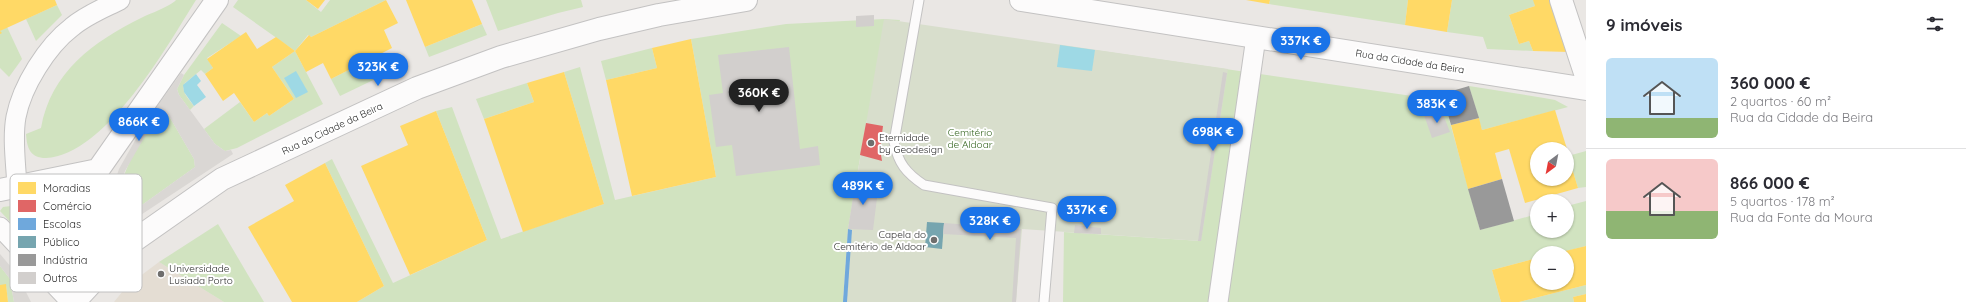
<!DOCTYPE html>
<html lang="pt">
<head>
<meta charset="utf-8">
<style>
  :root { --surface:#fff; --page:#f7f7f7; --text:#2b2b33; --muted:#7c7c81; --line:#e1e1e2; --accent:#1a73e8 }
  body { margin:0; font-family:Quicksand,sans-serif; background:var(--page); color:var(--text); height:100vh; display:flex; flex-direction:column; font-size:15px; white-space:nowrap }
  * { box-sizing:border-box; margin:0 }
  p { font-size:13px; color:var(--muted) }
  .icon { flex:none; width:22px; height:22px; fill:none; stroke:currentColor; stroke-width:2; stroke-linecap:round; stroke-linejoin:round }
  .map { position:relative; flex:1; overflow:hidden }
  .drawer { display:flex; flex-direction:column; background:var(--surface); width:380px }
  .drawer>* { flex:none }
  .needle { width:26px; rotate:212deg }
  .controls { position:absolute; left:1530px; top:142px; display:grid; gap:8px }
  .controls a { display:grid; place-items:center; width:44px; height:44px; border-radius:50%; background:var(--surface); box-shadow:0 1px 3px #0004; font-size:20px }
  .price { position:absolute; translate:-50% -34px; padding:0 9px; border-radius:14px; background:var(--accent); color:#fff; font-size:13px; line-height:26px; filter:drop-shadow(0 1px 2px #0008) }
  .price::after { content:''; position:absolute; left:50%; top:24px; width:12px; height:9px; margin-left:-6px; background:inherit; clip-path:polygon(0 0,100% 0,50% 100%) }
  .price.selected { background:#222; color:#fff }
  ul { padding:0; list-style:none }
  li { display:flex; align-items:center; gap:12px; height:100px; padding:0 20px }
  li+li { border-top:1px solid var(--line) }
  li span { display:grid; place-items:center; flex:none; width:112px; height:80px; border-radius:6px; color:#555 }
  li>.icon { margin-inline-start:auto }
  span .icon { width:48px; height:48px; fill:#fffc; stroke-width:1 }
  li b { font-size:17px }
  h2 { display:flex; justify-content:space-between; align-items:center; height:48px; padding:0 20px; font-size:17px }
  main { display:flex; flex:1; min-height:0 }
  .map>svg:first-child { display:block }
</style>
</head>
<body>
<main>
<div class="map">
<svg width="1586" height="302" viewBox="0 0 1586 302">
  <rect width="100%" height="100%" fill="#eae7e4"/>
  <path fill="#e4ddd3" d="M159 262 224 302H114L127 286Z"/>
  <g fill="#d1e3c0">
    <path d="M176 0H196C167 46 106 155 46 158 30 158 27 148 26 134L41 128C51 72 93 42 141 18 149 14 171 6 176 0Z"/>
    <path d="M238 0H306L321 12 330 0H386L311 37 308 35 295 51 323 104 237 148 225 151 215 144 204 129 240 102 254 122 267 113 269 116 294 99 272 67 295 51 233 7Z"/>
    <path d="M486 0H581L583 7 558 13 498 31Z"/>
    <path d="M1270 0H1408L1405 25 1269 4Z"/>
    <path d="M1452 0H1534L1535 6 1509 15 1519 44 1529 41 1533 51 1487 49 1483 37 1447 32Z"/>
    <path d="M57 5 62 15 36 41 26 19Z"/>
    <path d="M884 19 900 20 866 123 848 229 843 302H357L384 286 325 163 332 159 393 283 487 240 436 111 452 107 501 239 604 204 564 72 580 67 615 200 716 177 691 39 786 24Z"/>
    <path d="M222 23 241 36 207 58 213 68 205 74 201 70 185 83C180 91 189 99 194 106L190 110 179 95 177 89 184 75Z"/>
    <path d="M482 24 487 35 429 57 425 47Z"/>
    <path d="M7 27 22 59 9 77 0 68V31Z"/>
    <path d="M652 48 657 68 606 80 601 61Z"/>
    <path d="M1095 50 1426 98 1442 94 1480 230 1537 214V231H1567V206L1586 201V246L1559 253H1537V258L1492 270 1501 302H1063L1064 232 1201 241Z"/>
    <path d="M382 53 392 71 340 96 331 79Z"/>
    <path d="M527 83 534 102 484 119 476 99Z"/>
    <path d="M1469 86 1544 98 1555 100 1568 107 1482 130Z"/>
    <path d="M163 112 169 116 194 159 195 167 121 220 113 223 110 219 111 214C121 180 136 137 163 112Z"/>
    <path d="M1586 151V187L1578 188 1568 156Z"/>
    <path d="M66 199 69 201V208L58 262 55 264 47 261 0 211 3 207Z"/>
    <path d="M218 224 264 302H224L159 262Z"/>
    <path d="M0 266 10 279 14 302H8L6 285H0Z"/>
    <path d="M1586 285V294L1573 297 1574 302H1519Z"/>
  </g>
  <path fill="#d8decc" d="M884 19 1228 69 1201 241 1022 229 1016 302H843L848 229Z"/>
  <g fill="#dad7d4" fill-rule="evenodd">
    <path d="M181 73 184 75 177 89 179 95 215 144 225 151 231 150 233 154 115 232 109 233 104 230 101 225 102 219 119 169 142 128ZM163 112 169 116 194 159 195 167 121 220 113 223 110 219 111 214 125 171 148 131Z"/>
    <path d="M0 254 17 274 31 302H14L10 279 0 266Z"/>
  </g>
  <g fill="#9ed9e5">
    <path d="M1060 45 1095 50 1092 71 1057 67Z"/>
    <path d="M296 71 308 92 296 98 284 78Z"/>
    <path d="M196 74 201 81 197 85 206 97 194 106 184 92 183 85Z"/>
  </g>
  <g fill="#ffd966">
    <path d="M0 0H55L57 5 0 31 2 33 0 34Z"/>
    <path d="M306 0H325L318 9Z"/>
    <path d="M386 0 398 23 384 30 392 48 331 79 323 63 306 72 295 51 309 35 311 37Z"/>
    <path d="M406 0H472L482 24 425 47Z"/>
    <path d="M1246 0H1270L1269 4Z"/>
    <path d="M1408 0H1452L1447 32 1405 25Z"/>
    <path d="M1533 0H1551L1569 52 1533 51 1529 41 1519 44 1509 15 1535 6Z"/>
    <path d="M246 32 257 49 276 37 295 51 272 67 294 99 269 116 267 113 254 122 234 93 223 101 205 74 213 68 207 59Z"/>
    <path d="M691 39 716 177 632 196 606 80 657 68 652 48Z"/>
    <path d="M564 72 604 204 523 232 484 119 534 102 527 83Z"/>
    <path d="M1555 110 1567 149H1537V179H1567V152L1578 188 1525 203 1509 149 1495 153 1502 179 1468 189 1451 125 1479 118 1482 130Z"/>
    <path d="M436 111 487 240 410 275 361 166 408 145 400 126Z"/>
    <path d="M325 163 384 286 357 302H292L248 227 294 201 285 185Z"/>
    <path d="M1586 246V285L1519 302H1501L1492 270 1537 258V283H1567V253L1561 252Z"/>
    <path d="M6 284 8 302H0V285Z"/>
    <path d="M1586 294V302H1574L1573 297Z"/>
  </g>
  <path fill="#e06666" d="M866 123 883 126 880 149 882 161 860 155Z"/>
  <path fill="#6fa8dc" d="M848 229 852 230 847 302H843Z"/>
  <path fill="#76a5af" d="M927 222 944 223 942 249 925 247Z"/>
  <g fill="#999">
    <path d="M1469 86 1479 118 1451 125 1442 94Z"/>
    <path d="M1502 179 1514 221 1480 230 1468 189Z"/>
  </g>
  <g fill="#d2cfcd">
    <path d="M874 15V26L856 27V16Z"/>
    <path d="M789 47 800 149 818 146 820 165 736 176 732 145 716 147 709 95 723 93 718 55Z"/>
    <path d="M1223 72 1227 73 1201 241H1198Z"/>
    <path d="M1441 109 1450 132 1432 138 1424 115Z"/>
    <path d="M856 179 870 182 878 190 873 230 848 229Z"/>
    <path d="M944 223 1021 229 1016 302H1012L1016 238 943 234Z"/>
    <path d="M1075 225 1101 228V234L1074 233Z"/>
  </g>
  <g fill="none" stroke-linecap="round" stroke-linejoin="round">
    <defs>
      <path id="service" d="M919 0 894 142C898 163 906 173 924 185L1052 208 1044 302"/>
      <g id="minor">
        <path d="M17 187C16 164 12 139 16 117 22 86 47 46 72 27 86 15 104 8 120 0"/>
        <path d="M0 227 71 302"/>
        <path d="M73 302 98 170"/>
        <path d="M1218 302 1256 37"/>
      </g>
      <g id="tertiary">
        <path d="M1021 0 1586 89"/>
        <path d="M1561 0 1586 76"/>
        <path d="M0 190 98 170 217 0"/>
        <path d="M74 302 125 247 222 179 417 88 501 57 599 29 659 15 746 0"/>
      </g>
    </defs>
    <use href="#service" stroke="#c3c2c2" stroke-width="11"/>
    <use href="#minor" stroke="#c3c2c2" stroke-width="21"/>
    <use href="#tertiary" stroke="#c3c2c2" stroke-width="24"/>
    <use href="#service" stroke="#fcfbfb" stroke-width="9"/>
    <use href="#minor" stroke="#fcfbfb" stroke-width="19"/>
    <use href="#tertiary" stroke="#fcfbfb" stroke-width="22"/>
  </g>
  <g fill="#6f6e6d" stroke="#fff" stroke-width="1.5">
    <circle cx="871" cy="143" r="4"/>
    <circle cx="934" cy="240" r="4"/>
    <circle cx="161" cy="274" r="4"/>
  </g>
  <g text-anchor="middle" stroke-width="4" stroke-linejoin="round" paint-order="stroke">
    <g font-size="10" fill="#2d2d2d" stroke="#fff">
      <text transform="translate(1410 61) rotate(9)" y="4">Rua da Cidade da Beira</text>
      <text transform="translate(332 128) rotate(-25)" y="4">Rua da Cidade da Beira</text>
    </g>
    <g font-size="10" fill="#366621" stroke="#fff">
      <text x="970" y="136">Cemitério<tspan x="970" dy="12">de Aldoar</tspan></text>
    </g>
    <g font-size="10" fill="#2d2d2d" stroke="#fff" text-anchor="start">
      <text x="879" y="141">Eternidade<tspan x="879" dy="12">by Geodesign</tspan></text>
      <text x="926" y="238" text-anchor="end">Capela do<tspan x="926" dy="12">Cemitério de Aldoar</tspan></text>
      <text x="169" y="272">Universidade<tspan x="169" dy="12">Lusiada Porto</tspan></text>
    </g>
  </g>
  <rect x="10" y="174" width="132" height="118" rx="6" fill="#fff" stroke="#c0c0c0" stroke-width="1"/>
  <rect x="18" y="182" width="18" height="12" fill="#ffd966"/>
  <rect x="18" y="200" width="18" height="12" fill="#e06666"/>
  <rect x="18" y="218" width="18" height="12" fill="#6fa8dc"/>
  <rect x="18" y="236" width="18" height="12" fill="#76a5af"/>
  <rect x="18" y="254" width="18" height="12" fill="#999"/>
  <rect x="18" y="272" width="18" height="12" fill="#d2cfcd"/>
  <g font-size="11" fill="#2d2d2d">
    <text x="43" y="192">Moradias</text>
    <text x="43" y="210">Comércio</text>
    <text x="43" y="228">Escolas</text>
    <text x="43" y="246">Público</text>
    <text x="43" y="264">Indústria</text>
    <text x="43" y="282">Outros</text>
  </g>
</svg>
<div class="controls">
<a><svg class="needle" viewBox="-14 -14 28 28"><path d="M0-13l5 13h-10z" fill="#e53935"/><path d="M0 13l5-13h-10z" fill="#7c7c81"/></svg></a>
<a>+</a>
<a>−</a>
</div>
<b class="price" style="left:1301px;top:61px">337K €</b>
<b class="price" style="left:378px;top:87px">323K €</b>
<b class="price selected" style="left:759px;top:113px">360K €</b>
<b class="price" style="left:1437px;top:124px">383K €</b>
<b class="price" style="left:139px;top:142px">866K €</b>
<b class="price" style="left:1213px;top:152px">698K €</b>
<b class="price" style="left:863px;top:206px">489K €</b>
<b class="price" style="left:1087px;top:230px">337K €</b>
<b class="price" style="left:990px;top:241px">328K €</b>
</div>
<section class="drawer">
<h2>9 imóveis<svg class="icon" aria-label="filters" viewBox="0 0 24 24"><path d="M4 7h16M4 17h16"/><circle cx="9" cy="7" r="2"/><circle cx="15" cy="17" r="2"/></svg></h2>
<ul>
<li><span style="background:linear-gradient(#bfe0f5 75%,#8fb573 0)"><svg class="icon" aria-label="home" viewBox="0 0 24 24"><path d="M3 11l9-7 9 7M6 9v11h12V9"/></svg></span><div><b>360 000 €</b><p>2 quartos · 60 m²</p><p>Rua da Cidade da Beira</p></div></li>
<li><span style="background:linear-gradient(#f6c9c9 65%,#8fb573 0)"><svg class="icon" aria-label="home" viewBox="0 0 24 24"><path d="M3 11l9-7 9 7M6 9v11h12V9"/></svg></span><div><b>866 000 €</b><p>5 quartos · 178 m²</p><p>Rua da Fonte da Moura</p></div></li>
</ul>
</section>
</main>
</body>
</html>
